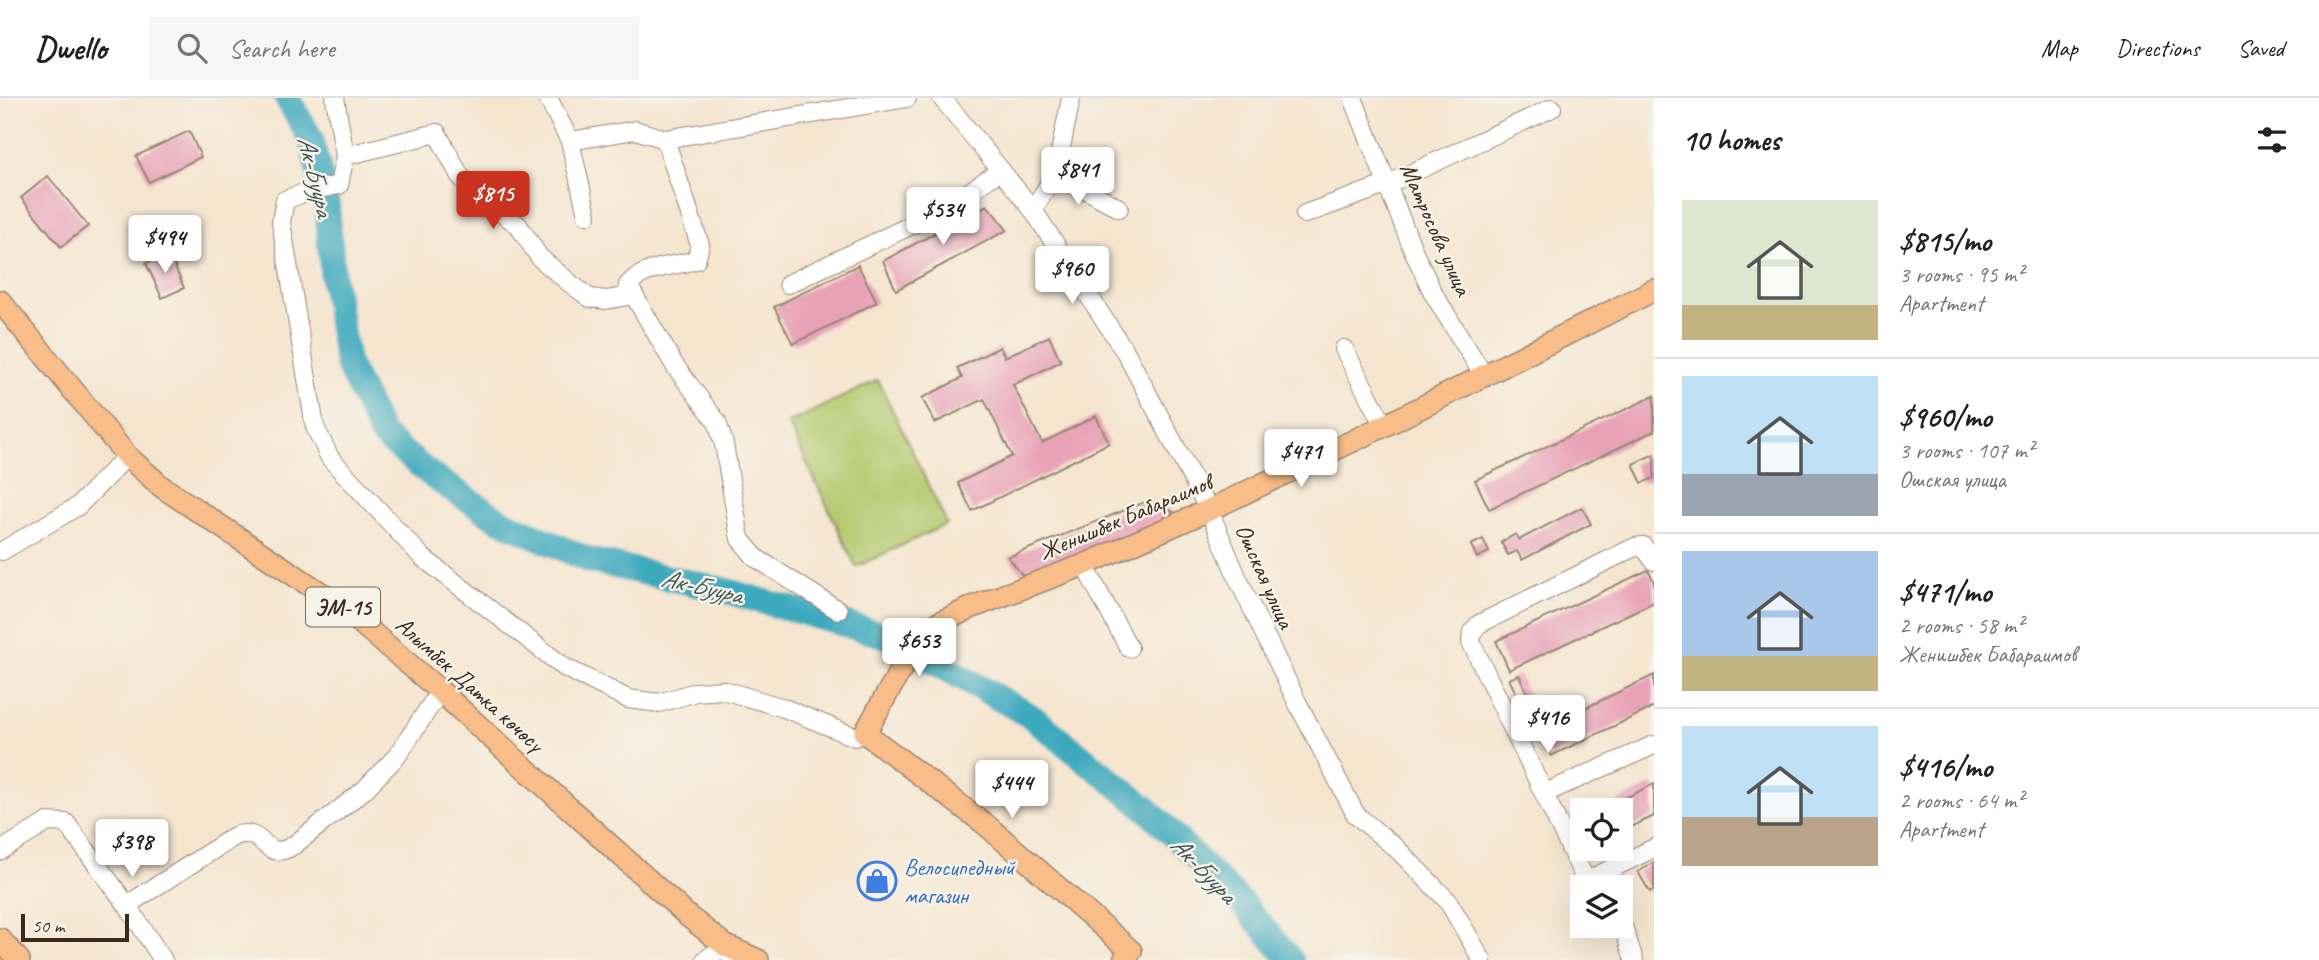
<!DOCTYPE html>
<html lang="en">
<head>
<meta charset="utf-8">
<style>
  :root { --surface:#fff; --page:#f6f6f6; --text:#202124; --muted:#757577; --line:#e0e0e0; --accent:#c8321e }
  body { margin:0; font-family:Caveat,sans-serif; background:var(--page); color:var(--text); height:100vh; display:flex; flex-direction:column; font-size:26px; white-space:nowrap }
  * { box-sizing:border-box; margin:0 }
  p { font-size:23px; color:var(--muted) }
  .icon { flex:none; width:38px; height:38px; fill:none; stroke:currentColor; stroke-width:2; stroke-linecap:round; stroke-linejoin:round }
  .map { position:relative; flex:1; overflow:hidden }
  .panel { display:flex; flex-direction:column; background:var(--surface); width:665px }
  .panel>* { flex:none }
  .fabs { position:absolute; left:1570px; top:700px; display:grid; gap:14px }
  .fabs a { display:grid; place-items:center; width:63px; height:63px; border-radius:0px; background:var(--surface); box-shadow:0 7px 28px #0002; font-size:35px }
  .scale { position:absolute; left:21px; bottom:18px; width:108px; box-sizing:border-box; padding-left:7px; border:4px solid #3b2a1e; border-top:0; font-size:19px; line-height:24px; white-space:nowrap; color:#3b2a1e; -webkit-text-stroke:5px #f7f3e8; paint-order:stroke }
  .price { position:absolute; translate:-50% -60px; padding:0 16px; border-radius:7px; background:#fff; color:#222; font-size:23px; line-height:46px; filter:drop-shadow(0 2px 4px #0008) }
  .price::after { content:''; position:absolute; left:50%; top:42px; width:21px; height:16px; margin-left:-10px; background:inherit; clip-path:polygon(0 0,100% 0,50% 100%) }
  .price.on { background:var(--accent); color:#fff }
  ul { padding:0; list-style:none }
  li { display:flex; align-items:center; gap:21px; height:175px; padding:0 28px }
  li+li { border-top:2px solid var(--line) }
  li span { display:grid; place-items:center; flex:none; width:196px; height:140px; border-radius:0px; color:#555 }
  li>.icon { margin-inline-start:auto }
  span .icon { width:84px; height:84px; fill:#fffc; stroke-width:1 }
  li b { font-size:30px }
  h2 { display:flex; justify-content:space-between; align-items:center; height:84px; padding:0 28px; font-size:30px }
  header { display:flex; align-items:center; gap:42px; box-sizing:border-box; height:98px; padding:0 35px; background:var(--surface); border-bottom:2px solid var(--line) }
  header strong { font-size:33px }
  nav { display:flex; gap:38px; margin-inline-start:auto; font-size:24px }
  .search { width:490px; height:63px; background:var(--page); display:flex; align-items:center; gap:18px; box-sizing:border-box; padding:0 24px; border-radius:0px; color:var(--muted); font-size:26px }
  main { display:flex; flex:1; min-height:0 }
  .map>svg:first-child { display:block }
</style>
</head>
<body>
<header>
<strong>Dwello</strong>
<div class="search"><svg class="icon" aria-label="search" viewBox="0 0 24 24"><circle cx="10" cy="10" r="6"/><path d="M15 15l6 6"/></svg>Search here</div>
<nav><a>Map</a><a>Directions</a><a>Saved</a></nav>
</header>
<main>
<div class="map">
<svg width="1654" height="862" viewBox="0 0 1654 862">
  <rect width="100%" height="100%" fill="#f7f3e8"/>
  <filter id="ink" filterUnits="userSpaceOnUse"><feTurbulence type="fractalNoise" baseFrequency=".0143" numOctaves="2"/><feDisplacementMap in="SourceGraphic" scale="14" xChannelSelector="R" yChannelSelector="G"/><feConvolveMatrix kernelMatrix="1 2 1 2 8 2 1 2 1" color-interpolation-filters="sRGB"/></filter>
  <filter id="wash" filterUnits="userSpaceOnUse"><feTurbulence type="fractalNoise" baseFrequency=".00686" numOctaves="4" result="noise"/><feDisplacementMap in="SourceGraphic" scale="28" xChannelSelector="R" yChannelSelector="G"/><feGaussianBlur stdDeviation="1.57" result="paint"/><feColorMatrix in="noise" values="0 0 0 0 0 0 0 0 0 0 0 0 0 0 0 0 0 1.4 0 .05"/><feComposite in="paint" operator="in"/></filter>
  <g filter="url(#wash)">
    <rect width="100%" height="100%" fill="#f5e5cf"/>
    <path fill="#b2c86c" stroke="#767945" stroke-width="2" d="M878 282 947 426 856 469 788 325Z"/>
    <g fill="none" stroke-linecap="round" stroke-linejoin="round">
      <path stroke="#3da9bd" stroke-width="26" d="M287 0 311 41 327 107 333 183 347 265 382 337 435 380 498 421 588 462 723 492 890 539 1032 619 1148 712 1246 810 1291 862"/>
    </g>
    <g id="blocks">
      <g fill="#e8a2b8">
        <path d="M189 33 201 59 149 84 136 58Z"/>
        <path d="M48 78 88 128 61 149 21 100Z"/>
        <path d="M987 107 1007 132 896 192 883 163Z"/>
        <path d="M169 155 184 190 162 200 146 165Z"/>
        <path d="M858 167 877 204 793 246 774 209Z"/>
        <path d="M1049 238 1061 263 1013 287 1042 345 1096 318 1109 345 972 413 958 385 1012 358 984 301 935 325 922 300 962 280 957 270 1000 249 1005 259Z"/>
        <path d="M1654 298V333L1489 411 1475 382Z"/>
        <path d="M1654 356V380L1642 385 1633 366Z"/>
        <path d="M1150 402 1181 418 1026 482 1008 459Z"/>
        <path d="M1582 409 1591 426 1522 462 1517 453 1508 457 1501 444 1516 436 1519 442Z"/>
        <path d="M1483 441 1489 454 1477 460 1471 447Z"/>
        <path d="M1648 472 1654 484V504L1509 572 1496 543Z"/>
        <path d="M1519 577 1528 597 1519 601 1509 581Z"/>
        <path d="M1654 577V609L1551 658 1539 632Z"/>
        <path d="M1654 686V718L1620 734V712H1600Z"/>
        <path d="M1654 764V792L1650 794 1638 774Z"/>
      </g>
    </g>
  </g>
  <g filter="url(#ink)">
    <use href="#blocks" fill-opacity="0" stroke="#988876" stroke-width="2"/>
    <g fill="none" stroke-linecap="round" stroke-linejoin="round">
      <defs>
        <g id="minor">
          <path d="M335 0 345 58 339 87 309 93 285 102 281 124 315 329 330 360 422 459 564 569 628 601 659 605 696 594 723 592 784 610 855 639 865 635"/>
          <path d="M548 0 570 43 587 117"/>
          <path d="M942 0 1033 112 1126 255 1209 412 1238 481 1298 606 1356 717 1397 751 1448 803 1482 862"/>
          <path d="M1353 0 1414 154 1433 195 1484 278"/>
          <path d="M570 43 635 32 665 41"/>
          <path d="M345 58 437 35 460 78 476 96 518 127 540 160 571 186 590 200 606 202 634 197"/>
          <path d="M1056 75 1119 110"/>
          <path d="M1033 112 1056 75 1071 0"/>
          <path d="M1305 116 1388 86 1552 10"/>
          <path d="M788 186 943 112 1001 72"/>
          <path d="M1344 251 1384 328"/>
          <path d="M2 453 78 408 127 358"/>
          <path d="M1084 467 1129 550"/>
          <path d="M838 512 756 460 740 441 724 346 717 324 675 268 628 187C643 169 674 168 696 162L700 147 665 41 907 0"/>
          <path d="M1545 695 1654 647"/>
          <path d="M0 753 48 724 66 725 127 807 163 862"/>
          <path d="M1586 783 1654 750"/>
          <path d="M1592 789 1586 783 1471 544 1472 534 1479 526 1635 449 1643 448 1654 463"/>
          <path d="M127 807 235 738C266 727 263 767 294 747L363 693 397 658 440 593"/>
          <path d="M1620 819 1634 862"/>
          <path d="M705 862 726 848 731 862"/>
        </g>
        <g id="major">
          <path d="M0 203 127 358 162 389 342 509 440 593 689 819 726 848 758 862"/>
          <path d="M0 841 19 862"/>
          <path d="M1124 862 1131 853 985 726 865 635 918 541 932 528 975 508 1084 467 1209 412 1384 328 1654 192"/>
        </g>
      </defs>
      <use href="#minor" stroke="#988876" stroke-width="20"/>
      <use href="#major" stroke="#988876" stroke-width="24"/>
      <use href="#minor" stroke="#fff" stroke-width="18"/>
      <use href="#major" stroke="#f8bd88" stroke-width="21"/>
    </g>
  </g>
  <defs>
    <symbol id="shop-ring" viewBox="-11 -11 22 22"><circle r="9.5" fill="#f7f3e8" stroke="#3f7fe0" stroke-width="1.5"/><path d="M-5-2.5h2.3a2.7 3.5 0 0 1 5.4 0H5L5.5 6h-11ZM-1.5-2.5h3a1.5 2.3 0 0 0-3 0Z" fill="#3f7fe0"/></symbol>
  </defs>
  <g fill-rule="evenodd">
    <use href="#shop-ring" x="855" y="761" width="44" height="44"/>
  </g>
  <g text-anchor="middle" stroke-width="5" stroke-linejoin="round" paint-order="stroke">
    <rect fill="#f7f3e8" stroke="#73665b" stroke-width="2" x="306" y="489.5" width="74" height="39" rx="5"/>
    <g font-size="23" font-weight="bold" fill="#3b2a1e">
      <text x="343" y="517">ЭМ-15</text>
    </g>
    <g font-size="24" fill="#3b2a1e" stroke="#f7f3e8">
      <text transform="translate(1436 131) rotate(66)" y="8">Матросова улица</text>
      <text transform="translate(1125 419) rotate(-23)" y="8">Женишбек Бабараимов</text>
      <text transform="translate(1265 478) rotate(66)" y="8">Ошская улица</text>
      <text transform="translate(470 586) rotate(42)" y="8">Алымбек Датка көчөсү</text>
    </g>
    <g font-size="24" fill="#366cbe" stroke="#f7f3e8" text-anchor="start">
      <text x="904" y="777">Велосипедный<tspan x="904" dy="28">магазин</tspan></text>
    </g>
    <g font-size="26" font-style="italic" fill="#3c5656" stroke="#f7f3e8">
      <text transform="translate(316 78) rotate(76)" y="9">Ак-Буура</text>
      <text transform="translate(702 488) rotate(13)" y="9">Ак-Буура</text>
      <text transform="translate(1204 771) rotate(46)" y="9">Ак-Буура</text>
    </g>
  </g>
</svg>
<div class="fabs">
<a><svg class="icon" aria-label="locate" viewBox="0 0 24 24"><circle cx="12" cy="12" r="6"/><path d="M12 2v4M12 18v4M2 12h4M18 12h4"/></svg></a>
<a><svg class="icon" aria-label="layers" viewBox="0 0 24 24"><path d="M12 4l9 5-9 5-9-5zM3 14l9 5 9-5"/></svg></a>
</div>
<div class="scale">50 m</div>
<b class="price" style="left:1078px;top:109px">$841</b>
<b class="price on" style="left:493px;top:133px">$815</b>
<b class="price" style="left:943px;top:149px">$534</b>
<b class="price" style="left:165px;top:177px">$494</b>
<b class="price" style="left:1072px;top:208px">$960</b>
<b class="price" style="left:1301px;top:391px">$471</b>
<b class="price" style="left:919px;top:580px">$653</b>
<b class="price" style="left:1548px;top:657px">$416</b>
<b class="price" style="left:1012px;top:722px">$444</b>
<b class="price" style="left:132px;top:781px">$398</b>
</div>
<section class="panel">
<h2>10 homes<svg class="icon" aria-label="filters" viewBox="0 0 24 24"><path d="M4 7h16M4 17h16"/><circle cx="9" cy="7" r="2"/><circle cx="15" cy="17" r="2"/></svg></h2>
<ul>
<li><span style="background:linear-gradient(#dfe7d0 75%,#c2b280 0)"><svg class="icon" aria-label="home" viewBox="0 0 24 24"><path d="M3 11l9-7 9 7M6 9v11h12V9"/></svg></span><div><b>$815/mo</b><p>3 rooms · 95 m²</p><p>Apartment</p></div></li>
<li><span style="background:linear-gradient(#bfe0f5 70%,#9aa5b1 0)"><svg class="icon" aria-label="home" viewBox="0 0 24 24"><path d="M3 11l9-7 9 7M6 9v11h12V9"/></svg></span><div><b>$960/mo</b><p>3 rooms · 107 m²</p><p>Ошская улица</p></div></li>
<li><span style="background:linear-gradient(#a9c7e8 75%,#c2b280 0)"><svg class="icon" aria-label="home" viewBox="0 0 24 24"><path d="M3 11l9-7 9 7M6 9v11h12V9"/></svg></span><div><b>$471/mo</b><p>2 rooms · 58 m²</p><p>Женишбек Бабараимов</p></div></li>
<li><span style="background:linear-gradient(#bfe0f5 65%,#b9a48a 0)"><svg class="icon" aria-label="home" viewBox="0 0 24 24"><path d="M3 11l9-7 9 7M6 9v11h12V9"/></svg></span><div><b>$416/mo</b><p>2 rooms · 64 m²</p><p>Apartment</p></div></li>
</ul>
</section>
</main>
</body>
</html>
